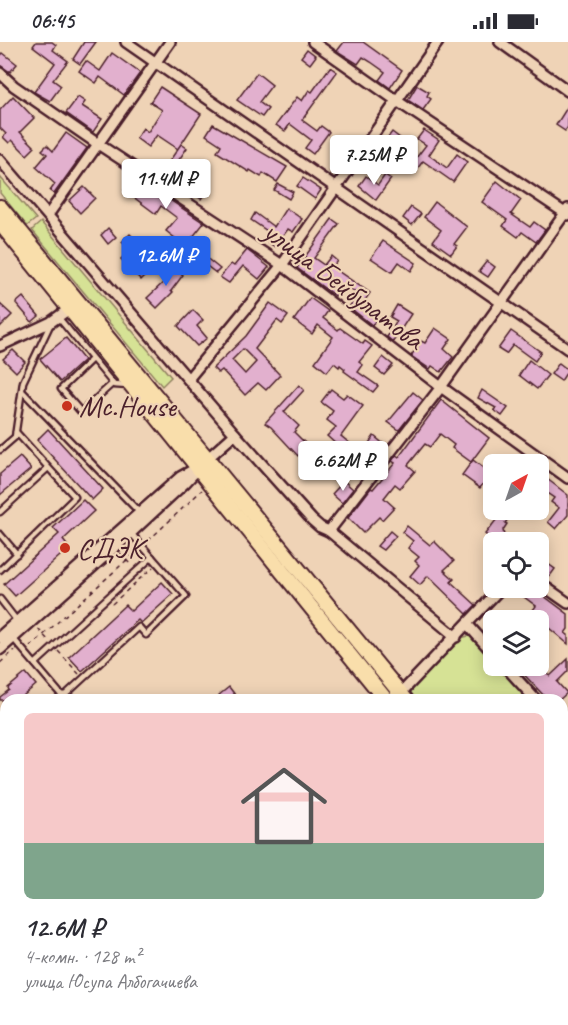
<!DOCTYPE html>
<html lang="ru">
<head>
<meta charset="utf-8">
<style>
  :root { --surface:#fff; --page:#f7f7f7; --text:#2b2b33; --muted:#7c7c81; --accent:#2563eb }
  body { margin:0; font-family:Caveat,sans-serif; background:var(--page); color:var(--text); height:100vh; display:flex; flex-direction:column; font-size:22px; white-space:nowrap }
  * { box-sizing:border-box; margin:0 }
  p { font-size:20px; color:var(--muted) }
  .icon { flex:none; width:33px; height:33px; fill:none; stroke:currentColor; stroke-width:2; stroke-linecap:round; stroke-linejoin:round }
  .map { position:relative; flex:1; overflow:hidden }
  .details { position:absolute; left:0px; top:652px; width:568px; height:332px; display:flex; flex-direction:column; background:var(--surface); border-radius:18px 18px 0 0; box-shadow:0 3px 15px #0003 }
  .details>* { flex:none }
  .needle { width:39px; rotate:40deg }
  .tools { position:absolute; left:483px; top:412px; display:grid; gap:12px }
  .tools a { display:grid; place-items:center; width:66px; height:66px; border-radius:9px; background:var(--surface); box-shadow:0 3px 15px #0003; font-size:30px }
  .price { position:absolute; translate:-50% -51px; padding:0 14px; border-radius:6px; background:#fff; color:#222; font-size:20px; line-height:39px; filter:drop-shadow(0 2px 3px #0008) }
  .price::after { content:''; position:absolute; left:50%; top:36px; width:18px; height:14px; margin-left:-9px; background:inherit; clip-path:polygon(0 0,100% 0,50% 100%) }
  .price.selected { background:var(--accent); color:#fff }
  ul { padding:0; list-style:none }
  li { display:grid; align-content:center; gap:12px; height:318px; padding:0 24px }
  li span { display:grid; place-items:center; height:186px; border-radius:9px; color:#555 }
  li>.icon { margin-inline-start:auto }
  span .icon { width:108px; height:108px; fill:#fffc; stroke-width:1 }
  li b { font-size:26px }
  .status { display:flex; justify-content:space-between; align-items:center; height:42px; padding:0 30px; background:var(--surface); direction:ltr }
  .status svg { height:16px; fill:currentColor }
  .map>svg:first-child { display:block }
</style>
</head>
<body>
<div class="status"><b>06:45</b><svg viewBox="0 0 49 12"><path d="M0 12V9h3v3zM5 12V6h3v6zM10 12V3h3v9zM15 12V0h3v12zM26 1h20v11H26zM47 4h2v5h-2z"/></svg></div>
<div class="map">
<svg width="568" height="983" viewBox="0 0 568 983">
  <rect width="100%" height="100%" fill="#efd3b6"/>
  <filter id="ink" filterUnits="userSpaceOnUse"><feTurbulence type="fractalNoise" baseFrequency=".0167" numOctaves="2"/><feDisplacementMap in="SourceGraphic" scale="12" xChannelSelector="R" yChannelSelector="G"/><feConvolveMatrix kernelMatrix="1 2 1 2 8 2 1 2 1" color-interpolation-filters="sRGB"/></filter>
  <g filter="url(#ink)">
    <g fill="#d6e295" stroke="#908060" stroke-width="1.5">
      <path d="M0 135 36 177 27 184 0 151Z"/>
      <path d="M41 180 171 335 162 344 32 188Z"/>
      <path d="M468 594 474 595 493 617 494 624H500L530 658H410L411 648 461 596Z"/>
      <path d="M562 740 568 752V852L563 845Z"/>
    </g>
    <g fill="#e2b0ce" stroke="#4a1f2b" stroke-width="1.5" fill-rule="evenodd">
      <path d="M36 0H52L56 3 53 8 68 19 53 38 61 44 50 59 34 50 55 21 33 4Z"/>
      <path d="M84 0H96L80 22 73 17Z"/>
      <path d="M344 0H363L402 28 390 46 379 38 385 30 371 20 363 15 358 22 337 9Z"/>
      <path d="M307 7 316 14 310 22 301 15Z"/>
      <path d="M3 11 17 22 10 30 0 23V14Z"/>
      <path d="M112 11 140 31 124 53 100 35 96 41 79 29 86 19 100 29Z"/>
      <path d="M330 25 337 30 302 78 317 89 321 84 329 90 313 112 305 106 311 98 290 82 285 89 276 83 297 55 302 59 309 48 312 50Z"/>
      <path d="M257 31 272 43 259 60 268 67 262 75 237 58Z"/>
      <path d="M417 43 429 50 427 54 431 57 423 68 408 58Z"/>
      <path d="M160 45 201 72 178 107 157 93 148 105 136 96 143 86 148 90 162 68 150 60Z"/>
      <path d="M13 54 34 76 20 90 35 105 27 113 12 98 9 101 3 95 6 92 0 86V68Z"/>
      <path d="M78 55 85 60 82 64 102 77 93 90 66 71Z"/>
      <path d="M568 64V85L565 89 556 83Z"/>
      <path d="M213 82 287 125 277 140 263 131 261 135 250 128 249 130 217 110 221 103 206 93Z"/>
      <path d="M424 88 439 98 429 113 447 126 457 112 467 120 453 140 423 119 415 130 391 113 395 107 413 120 426 103 417 97Z"/>
      <path d="M392 90 401 97 393 109 383 102Z"/>
      <path d="M66 91 87 106 54 152 50 149 55 142 36 125 47 112 42 108 47 103 53 109Z"/>
      <path d="M181 102 187 106 166 137 160 133Z"/>
      <path d="M191 129 211 142 201 157 182 143Z"/>
      <path d="M385 133 391 137 376 158 359 144 366 134 378 143Z"/>
      <path d="M134 134 204 181 188 201 183 197 180 200 166 189 177 176 161 164 156 172 124 148Z"/>
      <path d="M303 136 321 148 315 157 297 144Z"/>
      <path d="M497 139 521 158 511 172 530 185 534 180 545 188 536 200 522 190 518 195 503 184 507 178 482 160Z"/>
      <path d="M278 142 293 150 289 157 274 148Z"/>
      <path d="M84 145 95 156 80 171 69 159Z"/>
      <path d="M435 160 467 185 454 202 457 204 451 212 433 199 441 188 424 175Z"/>
      <path d="M411 165 421 172 412 183 403 176Z"/>
      <path d="M286 166 302 177 293 190 288 187 275 205 268 200 273 193 251 178 255 171 274 185Z"/>
      <path d="M332 177 339 182 314 216 324 223 331 214 337 219 332 225 370 251 363 261 379 274 372 283 349 265 358 252 344 243 335 254 297 226Z"/>
      <path d="M108 186 116 195 108 202 101 193Z"/>
      <path d="M130 192 138 200 142 196 147 200 149 197 155 203 140 220 149 230 141 238 121 217 130 208 122 200Z"/>
      <path d="M383 199 416 221 411 229 399 220 392 230 371 216Z"/>
      <path d="M247 208 269 225 259 237 243 224 229 241 220 235 231 222 234 224Z"/>
      <path d="M199 210 220 227 216 231 195 215Z"/>
      <path d="M487 219 495 225 488 235 479 229Z"/>
      <path d="M171 224 183 233 171 249 173 250 157 266 147 256 166 238 163 235Z"/>
      <path d="M23 255 39 274 32 280 16 261Z"/>
      <path d="M310 256 328 269 323 276 338 288 340 286 363 302 365 299 372 304 359 320 363 323 358 330 378 344 373 350 344 329 345 327 340 323 339 325 334 321 327 330 315 320 333 295 318 283 312 292 294 278Z"/>
      <path d="M270 261 288 274 282 282 277 278 255 307 280 333 266 348 258 341 245 353 222 328 218 331 213 326 246 294ZM243 307 256 320 245 332 232 318Z"/>
      <path d="M0 262 12 273 0 285Z"/>
      <path d="M397 263 411 272 393 300 387 295 397 279 390 275Z"/>
      <path d="M193 268 203 278 197 284 207 296 197 304 178 284Z"/>
      <path d="M435 286 451 297 444 307 453 315 441 330 432 324 430 327 411 314 421 299 425 301Z"/>
      <path d="M511 289 541 310 535 319 513 303 506 312 498 307Z"/>
      <path d="M66 296 84 318 60 340 40 317Z"/>
      <path d="M13 308 25 320 16 330 3 317Z"/>
      <path d="M383 315 393 323 384 333 375 326Z"/>
      <path d="M529 318 548 333 537 347 519 333Z"/>
      <path d="M559 321 568 328 561 339 551 332Z"/>
      <path d="M299 343 304 348 284 370 299 384 294 390 308 404 298 414 271 385 265 381Z"/>
      <path d="M331 347 343 356 347 352 363 364 341 394 357 407 350 415 327 394 336 385 327 378 333 369 321 360Z"/>
      <path d="M482 348 508 366 502 374 494 368 496 366 478 356Z"/>
      <path d="M413 350 423 358 399 388 388 380Z"/>
      <path d="M441 358 489 396 471 420 452 406 454 403 440 392 430 405 425 402 408 423 415 429 400 446 395 442 384 456 394 465 382 478 379 475 363 491 348 476 371 446 373 447 395 421 392 419 396 413 399 415Z"/>
      <path d="M48 387 103 447 92 458 37 398Z"/>
      <path d="M374 394 386 404 381 411 369 401Z"/>
      <path d="M20 415 31 427 0 453V432Z"/>
      <path d="M473 418 491 432 480 446 462 433Z"/>
      <path d="M366 419 372 423 361 437 355 432Z"/>
      <path d="M538 430 568 453V473L556 487 548 480 559 466 551 460 554 456 538 445Z"/>
      <path d="M344 439 353 447 342 461 332 452Z"/>
      <path d="M83 458 94 469 63 498 69 506 15 554 4 542 59 492 53 486Z"/>
      <path d="M504 468H515L505 481 507 482 503 488 504 494 512 501H497L485 492Z"/>
      <path d="M407 484 430 503 434 499 454 519 444 528 454 537 451 540 476 563 467 572 428 534 420 543 410 534 419 523 415 519 419 515 408 506 413 499 402 490Z"/>
      <path d="M390 489 396 494 383 508 377 504Z"/>
      <path d="M544 519 555 527 547 538 538 532V526Z"/>
      <path d="M162 540 173 552 141 581 138 578 82 629 69 615 125 563 131 569Z"/>
      <path d="M512 546H533L568 572V587L565 591 568 593V602L549 586 543 594 538 591V579H531L527 576 536 564Z"/>
      <path d="M568 617V629L557 640 567 651 559 658H548L516 624H540L550 634Z"/>
      <path d="M26 631 36 643 18 658H0V655L9 648 8 646Z"/>
      <path d="M229 645 239 658H223L219 653Z"/>
    </g>
    <g fill="none" stroke-linecap="round" stroke-linejoin="round">
      <defs>
        <g id="service">
          <path d="M58 275 114 343 128 344"/>
          <path d="M92 317 61 347 81 370 112 342"/>
          <path d="M23 350 140 471"/>
          <path d="M0 408 15 395 23 340 50 283"/>
          <path d="M0 470 48 426"/>
          <path d="M0 492 17 512"/>
          <path d="M0 528 75 455 16 390"/>
          <path d="M0 557 17 579"/>
          <path d="M12 595 63 655 139 585 146 593 186 554 130 490"/>
          <path d="M35 622 152 515"/>
          <path d="M0 866 6 874"/>
          <path d="M0 954 6 966"/>
          <path d="M2 983 6 978"/>
          <path d="M80 983 86 978"/>
        </g>
        <g id="minor">
          <path d="M126 0 568 307"/>
          <path d="M313 0 397 59 568 173"/>
          <path d="M500 0 568 49"/>
          <path d="M0 31 14 44 98 102 282 223 441 345 568 436"/>
          <path d="M0 118 235 392 312 478 320 485 329 489 441 345 568 167"/>
          <path d="M48 173 170 0"/>
          <path d="M0 304 51 280 69 267 72 270"/>
          <path d="M189 336 282 223 438 0"/>
          <path d="M207 417 235 392"/>
          <path d="M329 489 456 595"/>
          <path d="M538 540 568 561"/>
          <path d="M468 583 494 612"/>
          <path d="M505 624 536 658"/>
          <path d="M63 655 66 658"/>
          <path d="M386 658 400 652 501 546"/>
          <path d="M562 688 568 694"/>
          <path d="M89 978 95 983"/>
          <path d="M436 978 442 983"/>
          <path d="M324 983 329 978"/>
        </g>
        <path id="tertiary" d="M0 595 181 435 199 425 185 440 130 491 0 607"/>
        <g id="primary">
          <path d="M0 165 406 658"/>
          <path d="M0 181 386 658"/>
          <path d="M562 853 568 860"/>
          <path d="M562 875 568 882"/>
        </g>
      </defs>
      <use href="#service" stroke="#4a1f2b" stroke-width="9"/>
      <use href="#minor" stroke="#4a1f2b" stroke-width="14"/>
      <use href="#tertiary" stroke="#4a1f2b" stroke-width="15"/>
      <use href="#primary" stroke="#4a1f2b" stroke-width="18"/>
      <g stroke="#4a1f2b" stroke-width="1.5" stroke-dasharray="4.5 4.5" stroke-linecap="butt">
        <path d="M148 499 202 448"/>
        <path d="M120 511 131 523"/>
        <path d="M112 562 153 525"/>
        <path d="M38 587 49 599"/>
        <path d="M30 605 138 508"/>
        <path d="M58 609 79 632"/>
        <path d="M0 621 15 608"/>
      </g>
      <use href="#service" stroke="#efd3b6" stroke-width="4.5"/>
      <use href="#minor" stroke="#efd3b6" stroke-width="9"/>
      <use href="#tertiary" stroke="#efd3b6" stroke-width="10"/>
      <use href="#primary" stroke="#f9deab" stroke-width="14"/>
    </g>
  </g>
  <g fill="#c8321e" stroke="#efd3b6" stroke-width="2">
    <circle cx="67" cy="364" r="6"/>
    <circle cx="65" cy="506" r="6"/>
  </g>
  <g text-anchor="middle" stroke-width="4.5" stroke-linejoin="round" paint-order="stroke">
    <g font-size="30" fill="#4a1f2b" stroke="#efd3b6">
      <text transform="translate(344 243) rotate(37)" y="10">улица Бейбулатова</text>
    </g>
    <g font-size="30" fill="#4a1f2b" stroke="#efd3b6" text-anchor="start">
      <text x="79" y="374">Mc.House</text>
      <text x="77" y="516">СДЭК</text>
    </g>
  </g>
</svg>
<div class="tools">
<a><svg class="needle" viewBox="-14 -14 28 28"><path d="M0-13l5 13h-10z" fill="#e53935"/><path d="M0 13l5-13h-10z" fill="#7c7c81"/></svg></a>
<a><svg class="icon" aria-label="locate" viewBox="0 0 24 24"><circle cx="12" cy="12" r="6"/><path d="M12 2v4M12 18v4M2 12h4M18 12h4"/></svg></a>
<a><svg class="icon" aria-label="layers" viewBox="0 0 24 24"><path d="M12 4l9 5-9 5-9-5zM3 14l9 5 9-5"/></svg></a>
</div>
<b class="price" style="left:374px;top:144px">7.25M ₽</b>
<b class="price" style="left:166px;top:168px">11.4M ₽</b>
<b class="price selected" style="left:166px;top:245px">12.6M ₽</b>
<b class="price" style="left:343px;top:450px">6.62M ₽</b>
<section class="details">
<ul>
<li><span style="background:linear-gradient(#f6c9c9 70%,#7fa58c 0)"><svg class="icon" aria-label="home" viewBox="0 0 24 24"><path d="M3 11l9-7 9 7M6 9v11h12V9"/></svg></span><div><b>12.6M ₽</b><p>4-комн. · 128 m²</p><p>улица Юсупа Албогачиева</p></div></li>
</ul>
</section>
</div>
</body>
</html>
